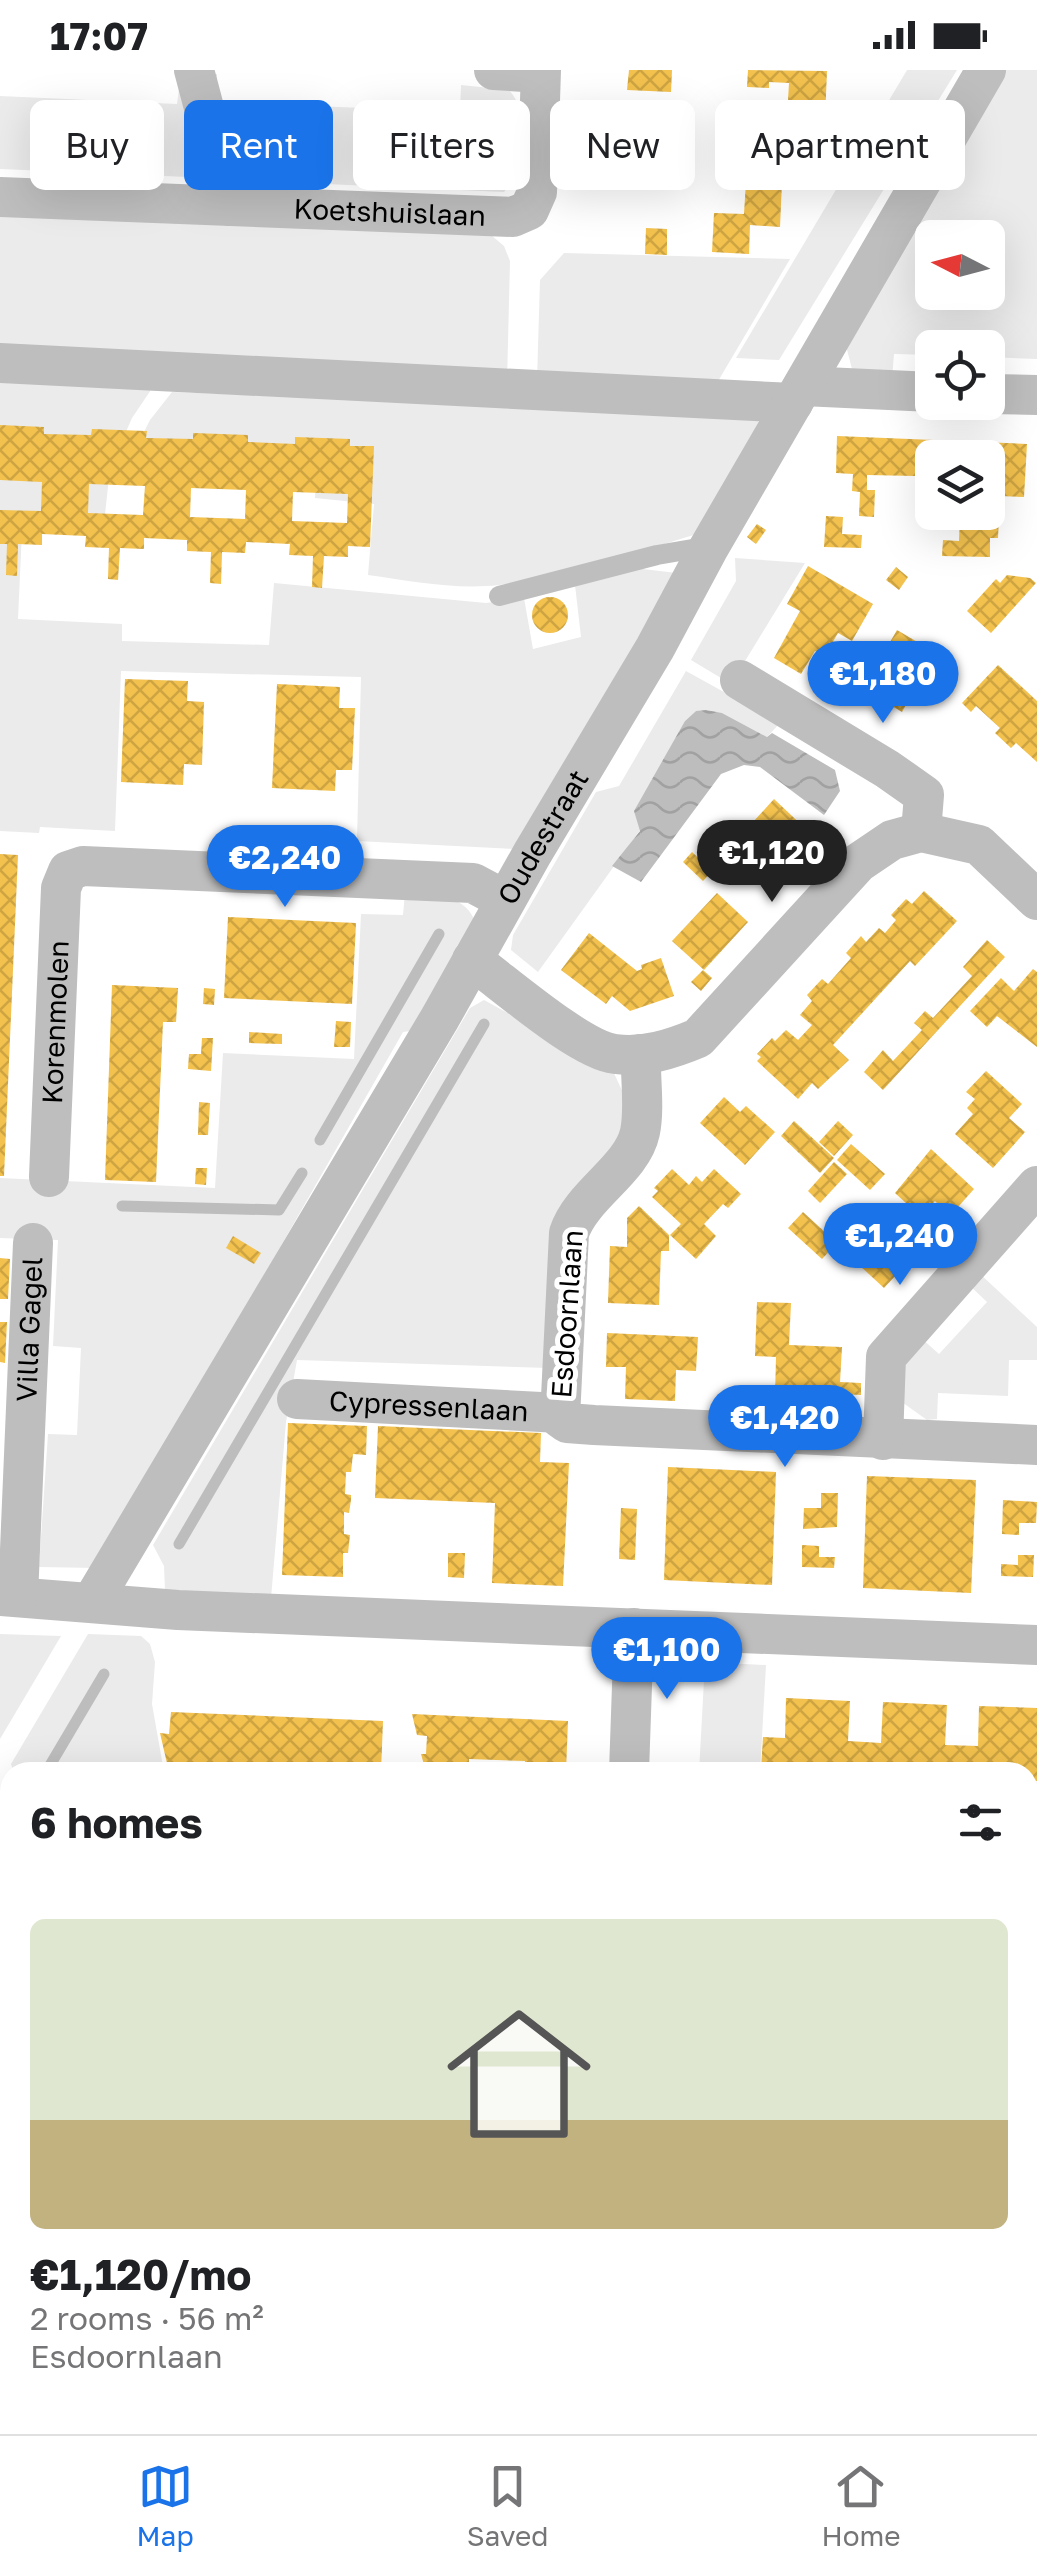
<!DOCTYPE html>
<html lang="en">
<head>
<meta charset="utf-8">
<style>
  :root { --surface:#fff; --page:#f6f6f6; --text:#202124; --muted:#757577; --line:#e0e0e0; --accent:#1a73e8 }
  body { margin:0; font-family:"Golos Text",sans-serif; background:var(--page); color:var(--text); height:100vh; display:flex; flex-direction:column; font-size:38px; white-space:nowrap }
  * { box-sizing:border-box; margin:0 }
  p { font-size:32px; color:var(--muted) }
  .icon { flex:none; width:55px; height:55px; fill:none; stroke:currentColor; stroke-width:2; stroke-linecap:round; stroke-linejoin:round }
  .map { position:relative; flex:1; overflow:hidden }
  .drawer { position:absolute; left:0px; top:1692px; width:1038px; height:672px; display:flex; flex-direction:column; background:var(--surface); border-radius:30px 30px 0 0; box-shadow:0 10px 40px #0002 }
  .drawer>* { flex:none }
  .hud { position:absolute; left:30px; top:30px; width:978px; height:90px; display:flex; gap:20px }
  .needle { width:65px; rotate:276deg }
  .fabs { position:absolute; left:915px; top:150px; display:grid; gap:20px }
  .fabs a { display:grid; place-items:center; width:90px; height:90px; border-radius:15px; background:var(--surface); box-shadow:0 10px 40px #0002; font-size:50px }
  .price { position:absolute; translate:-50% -85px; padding:0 22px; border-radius:35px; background:var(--accent); color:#fff; font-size:32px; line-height:65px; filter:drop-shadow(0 2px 5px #0008) }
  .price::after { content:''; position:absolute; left:50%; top:60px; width:30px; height:22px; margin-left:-15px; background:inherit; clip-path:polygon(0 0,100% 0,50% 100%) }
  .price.current { background:#222; color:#fff }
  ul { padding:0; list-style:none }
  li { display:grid; align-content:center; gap:20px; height:530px; padding:0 30px }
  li+li { border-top:2px solid var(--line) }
  li span { display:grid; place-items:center; height:310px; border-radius:15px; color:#555 }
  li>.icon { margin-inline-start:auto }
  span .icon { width:180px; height:180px; fill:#fffc; stroke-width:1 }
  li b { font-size:42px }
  h2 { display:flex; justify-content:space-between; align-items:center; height:120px; padding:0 30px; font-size:42px }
  .tag { padding:0 35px; border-radius:15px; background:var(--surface); box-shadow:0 10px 40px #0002; font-size:35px; line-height:90px }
  .tag.current { background:var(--accent); color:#fff }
  .status { display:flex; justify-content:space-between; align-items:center; height:70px; padding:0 50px; background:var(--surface); direction:ltr }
  .status svg { height:28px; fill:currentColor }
  .menu { display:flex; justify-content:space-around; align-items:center; height:140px; border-top:2px solid var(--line); background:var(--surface); font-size:28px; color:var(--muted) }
  .menu a { display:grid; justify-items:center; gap:5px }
  .menu .current { color:var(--accent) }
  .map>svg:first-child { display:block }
</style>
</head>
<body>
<div class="status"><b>17:07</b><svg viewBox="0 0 49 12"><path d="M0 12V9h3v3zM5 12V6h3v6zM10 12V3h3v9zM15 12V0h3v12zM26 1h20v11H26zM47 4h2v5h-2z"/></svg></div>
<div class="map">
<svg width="1037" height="2364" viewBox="0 0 1037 2364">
  <defs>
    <pattern id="water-waves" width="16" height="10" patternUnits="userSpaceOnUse" patternTransform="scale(2.5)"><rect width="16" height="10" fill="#bdbdbd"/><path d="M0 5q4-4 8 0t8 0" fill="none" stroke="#a1a1a1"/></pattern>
    <pattern id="homes-cross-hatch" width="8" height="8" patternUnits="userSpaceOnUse" patternTransform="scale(2.5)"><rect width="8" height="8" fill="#f2c14e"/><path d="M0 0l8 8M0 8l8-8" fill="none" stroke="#cea442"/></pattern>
    <pattern id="schools-cross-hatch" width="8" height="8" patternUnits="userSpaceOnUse" patternTransform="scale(2.5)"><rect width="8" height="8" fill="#3f88c5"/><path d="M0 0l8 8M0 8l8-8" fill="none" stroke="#326d9e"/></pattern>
  </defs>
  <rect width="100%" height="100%" fill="#fff"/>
  <g fill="#ebebeb" fill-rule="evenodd">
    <path d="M907 0H957L779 290 736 288Z"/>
    <path d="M1002 0H1037V289L988 287V278H932V285L894 284 892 310 853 303 845 272ZM932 168H988V222H932Z"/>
    <path d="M181 4 211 108 0 99V26L177 34Z"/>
    <path d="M217 4V32L460 42 461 15 509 20C532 45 524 97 504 122L237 110 206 5Z"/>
    <path d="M0 142 491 165 504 176 510 191 507 312 157 311 132 348 110 398 103 463 22 461 18 549 122 554V571L269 575 274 513 486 533 524 528 533 579 581 567 575 515 634 498 677 503 515 779 357 771 361 607 121 601 115 761 40 757 39 763 0 761Z"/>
    <path d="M564 183 790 189 714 318 537 310 540 210Z"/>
    <path d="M172 322 757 345 761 361 700 463C637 482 565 507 499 515 456 520 410 511 368 505L374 434 315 428 317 384 131 388 150 350Z"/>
    <path d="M735 488 805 493 731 614 691 590 736 511Z"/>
    <path d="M686 601 780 653 767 667 722 643 696 641 685 651 639 748 640 760 538 902 511 880 513 865 596 722 619 716Z"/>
    <path d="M405 823C435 826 466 822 477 856L418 960 403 962 97 1498 39 1497 48 1364 77 1365 81 1278 53 1276 58 1170 0 1168V1108L215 1118 223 983 354 989 361 844 403 845Z"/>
    <path d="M484 930 613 1001 625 1027 620 1071 578 1119 548 1298 297 1290 286 1352 271 1528 165 1520 164 1496 153 1475 470 938Z"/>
    <path d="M979 1203 1037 1257V1290H1009L1008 1326 938 1323 937 1349 927 1350 899 1330 901 1289 920 1267 939 1284 987 1232 968 1214Z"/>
    <path d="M0 1564 61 1566 0 1669Z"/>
    <path d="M88 1564 141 1566 150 1574 155 1592 152 1634 164 1702 13 1700 11 1694Z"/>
    <path d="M705 1592 766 1595 760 1702H699Z"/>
    <path d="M7 1721 10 1722V1975L0 1992V1722Z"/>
    <path d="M0 2156 10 2157V2258H0Z"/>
    <path d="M0 2276H10V2355H611L612 2364H0Z"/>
    <path d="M1028 2322H1037V2364H640V2355H1028Z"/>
  </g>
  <path fill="url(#water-waves)" d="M706 640 722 643 767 667 772 663 835 700 840 721 824 745 760 697 744 695 721 704 641 812 612 796 640 761 634 741 685 651 696 641Z"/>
  <g fill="url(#homes-cross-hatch)" fill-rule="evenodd">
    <path d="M629 0H672L671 22 627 20Z"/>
    <path d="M748 0 827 1 825 49 787 48 789 13 769 12V18L747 17Z"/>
    <path d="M632 42 676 44 673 96 645 95 644 111 612 110V94L596 93 598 57 631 58Z"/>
    <path d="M746 111 782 112 780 157 750 155 749 184 712 182 714 143 744 144Z"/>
    <path d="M646 158 667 159V185L645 184Z"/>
    <path d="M0 355 44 357V364L91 365 92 359 147 361 146 368 193 369V363L248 365V372L295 374V367L350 369V376H374L370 477 348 476V487L324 486 322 518 312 517 313 486 289 485 290 474 246 472 245 483 222 482 221 514 210 513 211 482 187 481V470L144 468V479L120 478 118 510 108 509 109 478 85 477 86 466 42 464V475L18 474 17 506 6 505 7 474H0V440L41 441 42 412 0 410ZM89 414 145 416 143 445 88 443ZM191 418 246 420 245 449 190 447ZM293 422 348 424 347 453 292 451Z"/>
    <path d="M837 366 1027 374 1024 427 1000 426 998 468H990V487L942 486 943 470 959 471 960 446 983 447V442H988V388H932V442H937V450L920 449 921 423H915V406L867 405V420H875L874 447 859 446 860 422 852 421 853 404 836 403Z"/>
    <path d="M826 446 843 447 842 464 862 465 861 478 824 477Z"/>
    <path d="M757 454 766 460 756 474 747 467Z"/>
    <path d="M808 496 873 534 852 571 838 563 824 587 815 581 801 604 774 588 800 541 787 534Z"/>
    <path d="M896 497 908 507 899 520 886 510Z"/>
    <path d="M1007 505 1030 508 1036 513 991 563 967 541 996 509 1000 513Z"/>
    <circle cx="550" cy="545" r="18"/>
    <path d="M897 560 936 583 932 590 943 596 923 631 912 624 902 642 863 619Z"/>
    <path d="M998 595 1037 631V692L1016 673 1011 678 995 663 1000 658 976 636 971 642 962 633Z"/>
    <path d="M125 609 188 611 187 631 204 632 202 695 184 694 183 715 121 712Z"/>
    <path d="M277 614 340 617 339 638H355L352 700H336L335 721 272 718Z"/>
    <path d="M774 729 808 761 795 774 808 787 779 818 743 785 764 763 753 752Z"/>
    <path d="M692 782 712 801 703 811 683 792Z"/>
    <path d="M0 784 18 785 4 1106H0Z"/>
    <path d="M924 821 957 851 915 896 910 891 833 975 849 990 818 1019 812 1013 798 1029 757 991 761 987 757 984 772 968 775 971 786 960 798 970 812 955 800 945 812 931 807 925 822 909 828 914 851 888 846 883 861 866 866 872 879 858 885 863 896 850 891 845 906 829 912 834Z"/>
    <path d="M717 823 748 852 704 900 672 871Z"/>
    <path d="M228 847 356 853 352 934 224 928Z"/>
    <path d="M589 863 637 901 642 899 641 895 661 888 674 926 630 941 612 926 606 934 561 900Z"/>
    <path d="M987 870 1005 887 883 1020 864 1002 883 980 893 991 922 960 914 953 925 941 933 948 972 906 963 897Z"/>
    <path d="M1033 899 1037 902V977L997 946 987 957 970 941 1001 908 1014 921Z"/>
    <path d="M703 900 712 908 701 921 691 912Z"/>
    <path d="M112 915 178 918 176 952H163L156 1112 105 1110Z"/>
    <path d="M204 918 215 919 214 935 203 934Z"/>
    <path d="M336 951 351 952 350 977H334Z"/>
    <path d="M249 962 282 964V974L249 973Z"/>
    <path d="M202 968H213L211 1001 188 999 189 984H201Z"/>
    <path d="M986 1001 1022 1034 1009 1048 1025 1062 993 1098 955 1064 973 1044 967 1038 975 1029 966 1022Z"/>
    <path d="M724 1027 740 1042 746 1036 775 1062 745 1095 700 1053Z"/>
    <path d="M199 1032 210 1033 208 1065H198Z"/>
    <path d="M794 1051 834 1088 820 1103 781 1066Z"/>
    <path d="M838 1051 853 1065 834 1086 819 1072Z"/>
    <path d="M851 1074 885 1104 870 1120 837 1090Z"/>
    <path d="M931 1079 974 1119 950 1146 935 1131 920 1146 895 1123Z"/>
    <path d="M834 1092 847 1104 820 1133 808 1121Z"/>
    <path d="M196 1098H207L206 1115 195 1114Z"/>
    <path d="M672 1099 689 1115 696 1106 702 1112 714 1099 741 1124 728 1138 723 1134 704 1154 716 1166 696 1189 670 1165 681 1154 652 1127 658 1121 654 1118Z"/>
    <path d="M639 1136 669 1165V1181H661L659 1235 608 1233 610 1176 627 1177V1148Z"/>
    <path d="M803 1142 837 1173 822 1189 788 1158Z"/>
    <path d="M870 1154 910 1190 884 1218 845 1182Z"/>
    <path d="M233 1166 261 1183 254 1194 226 1178Z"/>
    <path d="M0 1188 10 1189 8 1229H0Z"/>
    <path d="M757 1232 791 1233 789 1275 842 1277 840 1312 861 1313V1325L840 1324 839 1329 775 1327 776 1287 755 1286Z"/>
    <path d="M0 1252H7L5 1293 0 1292Z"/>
    <path d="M607 1263 698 1267 696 1301 676 1300 675 1331 625 1329 626 1297H606Z"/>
    <path d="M288 1353 367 1356 366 1385 353 1384 351 1402H346L345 1424 351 1425V1430L349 1443 344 1442V1464L350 1465 348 1483H343V1507L282 1505Z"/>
    <path d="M378 1356 541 1363 540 1392 569 1393 563 1516 492 1513 495 1433 375 1428Z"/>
    <path d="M668 1397 776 1402 772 1515 664 1510Z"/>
    <path d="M867 1406 976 1410 971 1523 863 1518Z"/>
    <path d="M821 1423H838L837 1457 803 1459 804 1438H821Z"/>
    <path d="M1003 1430 1037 1432 1036 1453H1019V1465L1002 1464Z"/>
    <path d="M621 1438 637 1439 635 1490 619 1489Z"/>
    <path d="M802 1475 819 1476V1487H835L834 1498 802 1497Z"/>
    <path d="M448 1483H465L464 1508 448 1507Z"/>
    <path d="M1018 1485H1034L1033 1507 1001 1506V1494L1018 1495Z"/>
    <path d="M786 1628 850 1631 848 1671 881 1673 883 1632 947 1635 945 1675 978 1676 979 1636 1037 1638V1711H1028V1702H942V1699L913 1698V1702L761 1700 763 1667 785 1668Z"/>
    <path d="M171 1642 383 1651 381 1702H169L160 1663 169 1664Z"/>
    <path d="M412 1644 568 1651 566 1702H525V1691L469 1689V1702H426L421 1684H426L427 1666 417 1665Z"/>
    <path d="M1028 1816 1037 1817V1880H1028Z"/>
    <rect x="1028" y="1966" width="9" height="64"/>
    <path d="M1028 2142H1037V2204L1028 2203Z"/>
  </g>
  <path fill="url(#schools-cross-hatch)" d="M10 2057V2114L0 2113V2074Z"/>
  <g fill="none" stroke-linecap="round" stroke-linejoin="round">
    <g stroke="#bdbdbd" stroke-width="11">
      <path d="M320 1070 439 864"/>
      <path d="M122 1136 279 1140 302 1103"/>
      <path d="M179 1474 484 954"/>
      <path d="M49 1697 104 1604"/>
      <path d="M0 1783 10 1766"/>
    </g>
    <path stroke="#bebebe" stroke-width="20" d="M499 526 657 485 710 476"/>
    <g stroke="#bebebe" stroke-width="40">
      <path d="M194 0 230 136"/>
      <path d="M494 0 540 3"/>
      <path id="s1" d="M0 127 513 147 529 140 537 122 541 0"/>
      <path d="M0 293 793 333"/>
      <path d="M803 316 932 322"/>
      <path d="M988 324 1037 325"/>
      <path d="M740 610 887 699 924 725 921 762"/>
      <path d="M472 890C504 913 580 980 615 984 644 988 672 979 698 968L858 793 892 770 921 762 979 775 1037 830"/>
      <path d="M641 984C640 1008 645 1038 640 1062 632 1100 582 1124 569 1163L560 1348 567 1353 594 1355 1037 1375"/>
      <path id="s2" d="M49 1107 61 818 68 801 83 796 473 813 505 830"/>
      <path id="s3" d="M297 1329 560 1343"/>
      <path d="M883 1370 886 1287 1037 1116"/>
      <path d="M0 1526 178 1540 1037 1575"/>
      <path id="s4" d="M18 1527 33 1173"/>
      <path id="s5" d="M92 1532 440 948 532 784 655 578 708 479 986 0"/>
      <path d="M629 1702 634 1558"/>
      <path d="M1028 1932 1037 1933"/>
      <path d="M1028 2241H1037"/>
    </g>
  </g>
  <g text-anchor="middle" stroke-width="10" stroke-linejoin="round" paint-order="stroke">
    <g font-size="28" fill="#000" stroke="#fff">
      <text dy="10" stroke="none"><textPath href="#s1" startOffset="390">Koetshuislaan</textPath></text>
      <text dy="10" stroke="none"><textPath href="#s5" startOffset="888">Oudestraat</textPath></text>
      <text dy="10" stroke="none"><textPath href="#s2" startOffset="155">Korenmolen</textPath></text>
      <text transform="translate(567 1244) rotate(-86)" y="10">Esdoornlaan</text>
      <text dy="10" stroke="none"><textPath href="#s4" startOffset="268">Villa Gagel</textPath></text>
      <text dy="10" stroke="none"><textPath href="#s3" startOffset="132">Cypressenlaan</textPath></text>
    </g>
  </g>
</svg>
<div class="fabs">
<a><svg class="needle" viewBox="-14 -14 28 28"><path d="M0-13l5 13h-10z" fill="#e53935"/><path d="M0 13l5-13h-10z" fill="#757577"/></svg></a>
<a><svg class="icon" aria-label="locate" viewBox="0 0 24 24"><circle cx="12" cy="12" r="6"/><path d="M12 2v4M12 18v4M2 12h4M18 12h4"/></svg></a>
<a><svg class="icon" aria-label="layers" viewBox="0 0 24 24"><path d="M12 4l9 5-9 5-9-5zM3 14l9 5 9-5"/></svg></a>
</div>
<b class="price" style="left:883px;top:656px">€1,180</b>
<b class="price current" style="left:772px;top:835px">€1,120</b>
<b class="price" style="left:285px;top:840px">€2,240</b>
<b class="price" style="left:900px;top:1218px">€1,240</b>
<b class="price" style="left:785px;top:1400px">€1,420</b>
<b class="price" style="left:667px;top:1632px">€1,100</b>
<div class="hud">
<a class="tag">Buy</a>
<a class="tag current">Rent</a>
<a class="tag">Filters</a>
<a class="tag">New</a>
<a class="tag">Apartment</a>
</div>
<section class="drawer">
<h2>6 homes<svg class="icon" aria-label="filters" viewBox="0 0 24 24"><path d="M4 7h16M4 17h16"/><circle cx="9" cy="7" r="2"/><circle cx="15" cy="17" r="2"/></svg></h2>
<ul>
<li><span style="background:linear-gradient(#dfe7d0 65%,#c2b280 0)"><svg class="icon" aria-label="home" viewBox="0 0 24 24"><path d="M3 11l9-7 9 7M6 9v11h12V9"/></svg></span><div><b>€1,120/mo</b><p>2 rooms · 56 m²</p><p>Esdoornlaan</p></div></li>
</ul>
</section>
</div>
<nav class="menu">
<a class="current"><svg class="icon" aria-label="map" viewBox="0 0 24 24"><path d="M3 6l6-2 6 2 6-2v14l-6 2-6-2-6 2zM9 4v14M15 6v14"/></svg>Map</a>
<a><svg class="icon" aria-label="saved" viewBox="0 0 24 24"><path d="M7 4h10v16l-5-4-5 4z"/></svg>Saved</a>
<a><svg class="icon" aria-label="home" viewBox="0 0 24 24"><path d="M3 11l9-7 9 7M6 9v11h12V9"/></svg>Home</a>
</nav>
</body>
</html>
